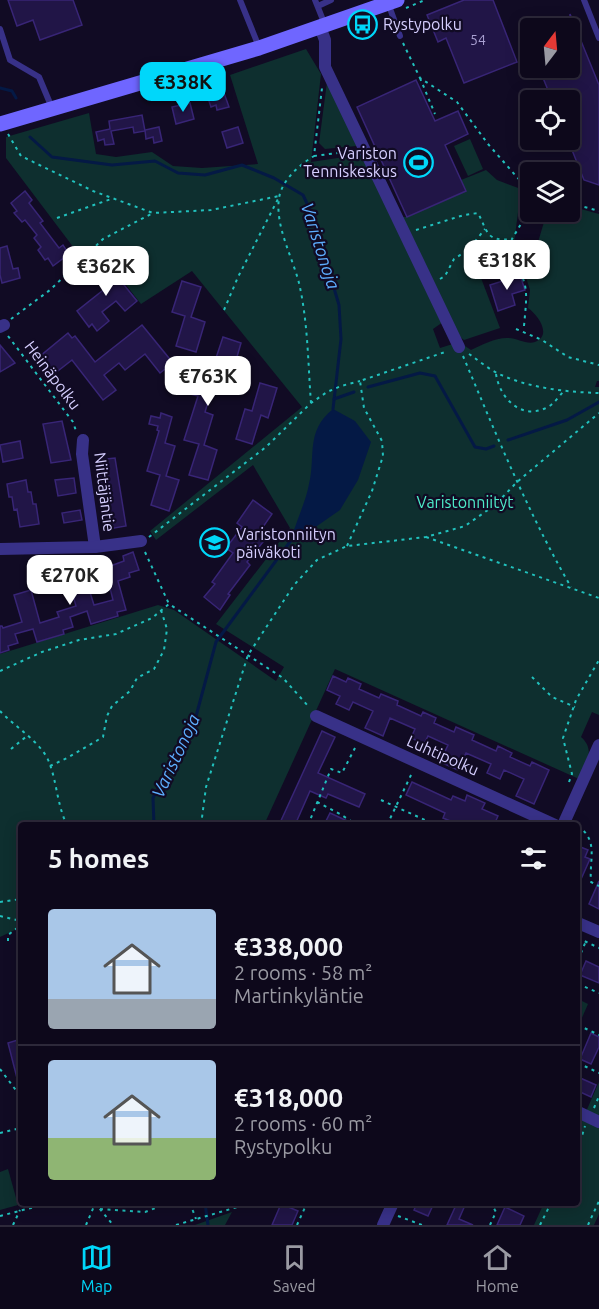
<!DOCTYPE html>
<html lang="en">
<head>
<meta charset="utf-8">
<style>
  :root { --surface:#0d081b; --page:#1b1628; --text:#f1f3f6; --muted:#9a9aa3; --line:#2d293a; --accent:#00d7fa }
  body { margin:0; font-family:Ubuntu,sans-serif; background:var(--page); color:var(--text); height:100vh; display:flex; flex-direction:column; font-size:22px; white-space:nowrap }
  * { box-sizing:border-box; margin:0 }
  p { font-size:20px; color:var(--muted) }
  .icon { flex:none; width:33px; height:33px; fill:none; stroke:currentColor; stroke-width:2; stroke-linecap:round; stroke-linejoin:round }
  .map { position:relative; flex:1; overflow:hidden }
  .drawer { position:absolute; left:18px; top:822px; width:562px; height:384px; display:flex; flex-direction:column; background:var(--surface); border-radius:6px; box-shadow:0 3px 15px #0003,0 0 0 2px var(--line) }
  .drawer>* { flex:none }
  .needle { width:39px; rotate:16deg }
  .tools { position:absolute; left:520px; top:18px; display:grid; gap:12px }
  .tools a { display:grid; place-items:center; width:60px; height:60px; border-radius:6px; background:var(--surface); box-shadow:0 3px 15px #0003,0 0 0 2px var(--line); font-size:30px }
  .price { position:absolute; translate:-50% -51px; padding:0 14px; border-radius:12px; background:#fff; color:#222; font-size:20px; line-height:39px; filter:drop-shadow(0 2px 3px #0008) }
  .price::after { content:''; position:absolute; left:50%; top:36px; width:18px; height:14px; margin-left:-9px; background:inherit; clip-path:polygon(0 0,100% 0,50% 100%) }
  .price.on { background:var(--accent); color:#111 }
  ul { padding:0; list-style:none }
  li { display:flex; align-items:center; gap:18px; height:150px; padding:0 30px }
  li+li { border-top:2px solid var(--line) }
  li span { display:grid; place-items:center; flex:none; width:168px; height:120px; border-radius:6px; color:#555 }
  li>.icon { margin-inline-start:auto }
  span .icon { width:72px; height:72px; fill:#fffc; stroke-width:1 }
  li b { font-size:26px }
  h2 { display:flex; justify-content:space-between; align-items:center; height:72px; padding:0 30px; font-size:26px }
  .tabs { display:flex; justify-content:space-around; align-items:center; height:84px; border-top:2px solid var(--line); background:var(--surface); font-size:16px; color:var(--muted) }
  .tabs a { display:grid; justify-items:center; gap:3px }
  .tabs .on { color:var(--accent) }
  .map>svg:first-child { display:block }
</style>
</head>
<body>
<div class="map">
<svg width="599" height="1225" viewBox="0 0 599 1225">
  <rect width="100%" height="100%" fill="#110b24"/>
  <g fill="#0e2f2f">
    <path d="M306 49 321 74 311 162 364 154 443 322 433 329 440 348 459 342 471 350C482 345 494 338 507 338 516 337 526 345 535 342 553 335 537 314 528 308L530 290 524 271 511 270 481 278 500 328 464 340 456 334 402 217H407L465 191 461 180 486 170 497 180 521 189 513 251 533 259 547 212H570V206L599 214V381H597L595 387H599V715L592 712 581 737C596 750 586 764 579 779L335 669 264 825H21V924L17 929 0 937V654L158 605 174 610 276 681 284 667 216 624 290 528 253 465 156 540 150 531 302 407 192 271 141 304 102 254 80 256 6 158V137L89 113 96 154 116 157 152 152 173 166 202 168 258 164 230 75Z"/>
    <path d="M327 82 358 141 356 146 325 149 319 143Z"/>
    <path d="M470 139 483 169 468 176 454 146Z"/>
    <path d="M578 999 588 1004 581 1020 578 1018Z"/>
    <path d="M599 1082V1214L594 1225H534L544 1203H578V1130Z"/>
    <path d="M8 1169 18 1205 0 1210V1172Z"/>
    <path d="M232 1212 225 1225H195Z"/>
  </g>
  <path fill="#041945" d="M333 409 355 421 371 442 358 480 340 510 307 533 295 535 294 530C299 515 306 500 309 484 316 457 305 431 333 409Z"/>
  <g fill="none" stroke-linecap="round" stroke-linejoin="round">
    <g stroke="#041945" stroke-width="3">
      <path d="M0 88 12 91 16 98"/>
      <path d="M30 137 52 157 112 165 155 161 178 173 205 175 242 165 274 178 303 195 312 214 339 305 341 339 333 409"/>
      <path d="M368 387 420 373 435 376 475 447 486 449 494 446"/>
      <path d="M334 399 354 392"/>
      <path d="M508 440 567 420 599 402"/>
      <path d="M154 825 153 798 195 720 216 642 295 535"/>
      <path d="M205 1203 208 1225"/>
    </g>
  </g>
  <g fill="#211547" stroke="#382576" stroke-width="1.5">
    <path d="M8 0H73L82 25 40 40 33 20 17 26Z"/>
    <path d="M464 0H493L517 62 464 83 446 38 438 42 427 15Z"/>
    <path d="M570 14 599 85V185L584 180 568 140H570V100H552L539 68H570V28H548L570 19Z"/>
    <path d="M416 80 435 121 458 111 468 134 445 145 466 191 407 217 357 107Z"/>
    <path d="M224 93 229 107 217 110 216 105 211 107 208 98Z"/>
    <path d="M190 103 194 119 176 124 172 107Z"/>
    <path d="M142 115 145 131 134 133 133 127 111 131 114 144 105 145 104 139 98 141 96 132 110 129 109 121Z"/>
    <path d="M159 127 162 141 154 143 153 137 146 139 145 130Z"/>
    <path d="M238 127 243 143 227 148 222 132Z"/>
    <path d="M25 191 32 200 29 203 43 221 40 223 59 248 63 245 69 254 53 266 48 258 45 260 38 250 41 247 34 238 37 235 25 220 22 222 14 213 17 211 11 203Z"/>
    <path d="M7 246 13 269 18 268 20 278 2 283 0 275V248Z"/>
    <path d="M103 259 137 301 125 311 116 301 102 312 109 321 97 331 92 324 89 327 77 311 107 287 91 268Z"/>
    <path d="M519 272 525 290 512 294 515 305 498 311 490 285 509 279 508 276Z"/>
    <path d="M182 281 201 287 191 317 205 322 196 352 176 346 185 316 172 312Z"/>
    <path d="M142 325 173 363 160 373 145 354 125 370 119 363 104 375 116 390 103 400 72 360 54 374 55 378 52 375 47 379 39 368 44 364 39 357 68 333 72 338 75 336 95 362Z"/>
    <path d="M223 337 241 343 232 374 218 369 205 412 213 415 204 445 217 450 208 480 189 475 199 444 184 440 198 396 190 394 200 363 213 367Z"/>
    <path d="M0 345 15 363 0 372Z"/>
    <path d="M260 383 277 388 268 418 261 415 252 444 236 439 245 409 252 411Z"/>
    <path d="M161 413 172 417 165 443 175 446 166 476 179 480 169 511 151 505 160 475 147 471 159 431 157 430 158 426 149 424 151 416 160 418Z"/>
    <path d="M62 421 71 460 51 463 43 424Z"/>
    <path d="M20 441 23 458 3 462 0 445Z"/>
    <path d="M115 458 126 526 109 529 97 460Z"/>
    <path d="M74 478 76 493 58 496 55 480Z"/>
    <path d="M26 480 28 492H31L33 504H36L39 524 20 527 17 509 14 510 12 497H9L7 484Z"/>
    <path d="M253 500 272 514 256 537 263 542 247 562 250 565 228 594 230 595 220 610 204 597 215 584 212 582 233 553 226 548 242 527 237 523Z"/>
    <path d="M80 510 82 520 64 523 62 513Z"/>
    <path d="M133 552 139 570 129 573 130 577 118 581 126 610 117 612 118 616 91 624 87 611 70 617 73 627 63 630 64 634 37 642 33 629 15 634 18 643 8 646 9 650 0 653V626H2L3 628 22 622 14 595 31 590 40 623 59 617 57 612 76 606 68 578 84 573 94 605 113 600 105 568 124 561 123 556Z"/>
    <path d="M69 561 72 570 52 576 51 573 39 577 36 567 49 563 50 567Z"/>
    <path d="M333 676 346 682 348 678 361 684 359 689 379 698 381 694 398 701 397 705 421 716 423 712 436 718 434 723 454 732 456 727 474 735 472 740 496 751 498 746 512 753 510 757 530 766 532 762 549 770 534 804 516 796 524 779 504 770 500 779 487 773 491 764 466 753 458 770 440 762 448 745 428 736 424 744 411 738 415 729 390 718 383 736 365 728 373 711 353 702 349 710 336 704 340 696 327 690Z"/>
    <path d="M322 731 335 737 318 773 365 794 359 807 328 794 326 798 310 791 295 825H279Z"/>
    <path d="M412 782 451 800 453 796 465 801 467 795 485 803 482 809 498 816 494 825H460L443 818 445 813 406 795Z"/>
    <path d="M330 813 356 825H324Z"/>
    <path d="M578 846 588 850 585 857 590 859 578 886Z"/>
    <path d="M599 881V909L589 904Z"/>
    <path d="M586 961 599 967V983L580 975Z"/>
    <path d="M591 1033 599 1037V1047L591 1064 580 1059Z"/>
    <path d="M21 1039V1081L18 1082 8 1043Z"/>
    <path d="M578 1077 596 1085 591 1097 578 1091Z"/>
    <path d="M417 1203H434L428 1216 414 1210Z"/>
    <path d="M457 1203H466L459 1219 473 1225H447Z"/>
    <path d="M281 1204 298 1211 292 1225H272Z"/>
    <path d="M505 1207 524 1216 520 1225H497Z"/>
  </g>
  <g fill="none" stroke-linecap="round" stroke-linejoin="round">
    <g stroke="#21c1bd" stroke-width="2" stroke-dasharray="3 4.5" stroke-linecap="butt">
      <path d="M406 8 425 0"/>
      <path d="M403 43 420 78 457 102 488 144 523 184 531 190"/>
      <path d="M420 78 435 114"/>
      <path d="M8 134 21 156 93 191 153 213 211 210 279 196"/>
      <path d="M314 156 353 151"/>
      <path d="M570 203 599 211"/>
      <path d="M57 218 111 199"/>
      <path d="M416 230 464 215 478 213C488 232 486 242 512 239"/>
      <path d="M440 279 445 276 454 259 468 250 485 229"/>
      <path d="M224 310 238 277 278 199"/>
      <path d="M11 319 50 290 103 239 153 213"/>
      <path d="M524 326C527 292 530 283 509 255L512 239 531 207"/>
      <path d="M516 329 542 340 568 357 599 365"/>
      <path d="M8 336 73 422 76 431"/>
      <path d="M469 354C478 360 487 368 497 373 528 388 565 392 599 393"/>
      <path d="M463 356C496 434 528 513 571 587"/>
      <path d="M496 374C500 400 524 423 551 405 556 401 560 395 564 391"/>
      <path d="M311 403C308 364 308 322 299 283 292 256 275 226 279 198 282 180 299 165 314 156L322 88"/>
      <path d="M149 537 266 447 311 403 327 392 341 386 360 381"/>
      <path d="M426 537 599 598"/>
      <path d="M347 546 372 491 383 456 382 441 364 408 360 381 448 351"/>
      <path d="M145 552 169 604"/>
      <path d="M0 671 42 652 79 640 116 634 152 618 169 604 283 678 309 707"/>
      <path d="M532 677 552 697 575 707"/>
      <path d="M0 711C14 726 42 743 49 762 57 782 57 805 67 825"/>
      <path d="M11 749 27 736"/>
      <path d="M50 766 67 758 103 737 107 716 112 706 130 691 137 678 154 669 164 650 167 629 161 610"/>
      <path d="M569 782 572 774 563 738 576 700 599 660"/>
      <path d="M381 800 436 825"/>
      <path d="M317 802 340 814 354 823 353 825"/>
      <path d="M201 825 206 787 248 655 294 585 317 560 347 546 426 537 465 526 495 505 517 482 599 413"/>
      <path d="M308 825 331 769 342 773 356 746"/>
      <path d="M387 825 412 773"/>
      <path d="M578 826C599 841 589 859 591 882L599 886"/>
      <path d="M0 902 21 899"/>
      <path d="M0 916 21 921"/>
      <path d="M578 938 599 948"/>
      <path d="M8 941V935L21 925"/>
      <path d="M578 960 586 941"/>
      <path d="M578 984 599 993"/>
      <path d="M578 1025 599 1035"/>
      <path d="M578 1035 581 1027"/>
      <path d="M578 1063 599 1073"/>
      <path d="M0 1069 21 1097"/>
      <path d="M594 1108 599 1096"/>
      <path d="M0 1133 21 1128"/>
      <path d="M578 1149 585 1126"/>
      <path d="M95 1203 113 1225"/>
      <path d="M190 1203 196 1219"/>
      <path d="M371 1203 380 1207"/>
      <path d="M100 1209 145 1212 169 1203"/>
      <path d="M0 1216 50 1203"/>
      <path d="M398 1216 422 1225"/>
      <path d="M13 1225 20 1210"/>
      <path d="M86 1225 95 1204"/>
      <path d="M176 1225 251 1203"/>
      <path d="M297 1225 307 1203"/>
      <path d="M490 1225 496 1212 491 1203"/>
      <path d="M540 1225 551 1203"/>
      <path d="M588 1225 599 1201"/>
    </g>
    <g stroke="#383188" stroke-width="6">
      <path d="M240 0 259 47"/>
      <path d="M315 0 325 25"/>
      <path d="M584 0 599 38"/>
      <path d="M388 3 400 36"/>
      <path d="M318 6 331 0"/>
      <path d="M0 29 10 60 39 77 52 108"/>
    </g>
    <g stroke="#383188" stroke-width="12">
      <path d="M320 27 325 40V67L459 347"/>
      <path d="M0 327 4 325"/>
      <path d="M83 440 82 454 95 547"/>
      <path d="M0 549 95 547 141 541"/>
      <path d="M316 716 555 825"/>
      <path d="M563 825 599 745"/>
      <path d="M578 923 599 932"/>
      <path d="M578 1112 599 1122"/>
      <path d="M383 1225 393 1203"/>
    </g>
    <path stroke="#6f66ff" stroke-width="15" d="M0 124 259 48 397 0"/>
  </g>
  <defs>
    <symbol id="bus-ring" viewBox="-11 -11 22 22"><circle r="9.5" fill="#110b24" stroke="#00d7fa" stroke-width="1.5"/><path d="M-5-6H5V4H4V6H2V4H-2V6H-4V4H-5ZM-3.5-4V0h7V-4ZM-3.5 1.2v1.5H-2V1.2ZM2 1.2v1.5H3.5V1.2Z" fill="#00d7fa"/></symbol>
    <symbol id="stadium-ring" viewBox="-11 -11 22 22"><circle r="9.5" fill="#110b24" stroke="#00d7fa" stroke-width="1.5"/><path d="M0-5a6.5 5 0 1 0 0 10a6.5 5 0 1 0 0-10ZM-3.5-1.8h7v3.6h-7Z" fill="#00d7fa"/></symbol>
    <symbol id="school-ring" viewBox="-11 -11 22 22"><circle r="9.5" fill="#110b24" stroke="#00d7fa" stroke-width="1.5"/><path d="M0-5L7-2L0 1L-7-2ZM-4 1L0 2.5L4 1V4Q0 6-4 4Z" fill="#00d7fa"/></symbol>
  </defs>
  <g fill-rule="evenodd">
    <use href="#bus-ring" x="346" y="8" width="33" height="33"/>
    <use href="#stadium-ring" x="402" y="146" width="33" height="33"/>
    <use href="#school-ring" x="198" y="526" width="33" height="33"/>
  </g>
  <g text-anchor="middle" stroke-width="4.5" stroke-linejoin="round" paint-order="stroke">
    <g font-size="14" fill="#a9a0d1">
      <text x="478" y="45">54</text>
    </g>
    <g font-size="16" fill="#d6cfff" stroke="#110b24" text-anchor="start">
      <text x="383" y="30">Rystypolku</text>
      <text x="397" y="159" text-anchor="end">Variston<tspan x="397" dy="18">Tenniskeskus</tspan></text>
      <text x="236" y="540">Varistonniityn<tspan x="236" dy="18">päiväkoti</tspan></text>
    </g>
    <g font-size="16" fill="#d6cfff" stroke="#110b24">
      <text transform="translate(53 375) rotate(53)" y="6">Heinäpolku</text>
      <text transform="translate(105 492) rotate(83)" y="6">Niittäjäntie</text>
      <text transform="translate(443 755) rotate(24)" y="6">Luhtipolku</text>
    </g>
    <g font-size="16" fill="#4eecca" stroke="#110b24">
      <text x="465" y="508">Varistonniityt</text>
    </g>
    <g font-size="18" font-style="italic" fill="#5daeff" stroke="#110b24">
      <text transform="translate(320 246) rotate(72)" y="6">Varistonoja</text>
      <text transform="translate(176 756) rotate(-65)" y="6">Varistonoja</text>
    </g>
  </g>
</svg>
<div class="tools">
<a><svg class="needle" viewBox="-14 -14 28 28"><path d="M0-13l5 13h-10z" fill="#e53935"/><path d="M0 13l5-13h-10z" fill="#9a9aa3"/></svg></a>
<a><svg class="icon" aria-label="locate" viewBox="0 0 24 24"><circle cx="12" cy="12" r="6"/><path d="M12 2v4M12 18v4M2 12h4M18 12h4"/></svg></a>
<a><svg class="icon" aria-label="layers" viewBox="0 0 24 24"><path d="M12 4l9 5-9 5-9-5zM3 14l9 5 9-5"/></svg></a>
</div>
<b class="price on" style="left:183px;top:113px">€338K</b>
<b class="price" style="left:507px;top:291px">€318K</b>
<b class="price" style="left:106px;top:297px">€362K</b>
<b class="price" style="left:208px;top:407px">€763K</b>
<b class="price" style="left:70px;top:606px">€270K</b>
<section class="drawer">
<h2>5 homes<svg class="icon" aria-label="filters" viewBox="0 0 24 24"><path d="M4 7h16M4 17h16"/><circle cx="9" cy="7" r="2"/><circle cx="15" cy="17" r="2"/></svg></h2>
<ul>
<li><span style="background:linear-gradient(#a9c7e8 75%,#9aa5b1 0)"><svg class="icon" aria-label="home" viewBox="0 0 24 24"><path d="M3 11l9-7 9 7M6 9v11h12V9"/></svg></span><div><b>€338,000</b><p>2 rooms · 58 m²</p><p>Martinkyläntie</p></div></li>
<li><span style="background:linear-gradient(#a9c7e8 65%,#8fb573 0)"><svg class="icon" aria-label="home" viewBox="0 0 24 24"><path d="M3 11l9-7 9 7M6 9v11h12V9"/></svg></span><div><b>€318,000</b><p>2 rooms · 60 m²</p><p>Rystypolku</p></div></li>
</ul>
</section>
</div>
<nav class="tabs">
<a class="on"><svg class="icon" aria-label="map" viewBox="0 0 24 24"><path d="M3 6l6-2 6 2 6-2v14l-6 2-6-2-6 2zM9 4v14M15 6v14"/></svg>Map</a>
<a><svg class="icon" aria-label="saved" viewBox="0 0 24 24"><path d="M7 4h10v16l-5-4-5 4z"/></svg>Saved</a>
<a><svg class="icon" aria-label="home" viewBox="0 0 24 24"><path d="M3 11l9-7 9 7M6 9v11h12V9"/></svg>Home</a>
</nav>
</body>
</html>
